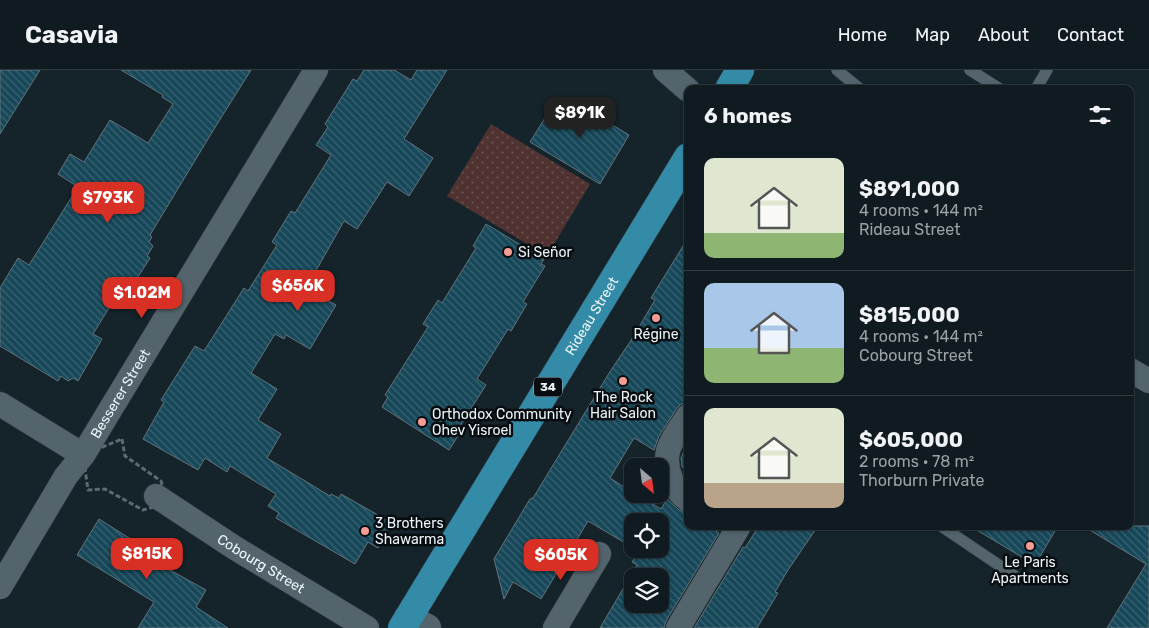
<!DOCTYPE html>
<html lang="en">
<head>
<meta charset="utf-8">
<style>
  :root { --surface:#0f1b20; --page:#1d282d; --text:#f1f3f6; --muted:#9ba1a5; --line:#2f393e; --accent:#d93025 }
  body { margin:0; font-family:Rubik,sans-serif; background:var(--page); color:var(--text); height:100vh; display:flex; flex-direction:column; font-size:19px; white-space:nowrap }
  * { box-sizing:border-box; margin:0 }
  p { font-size:16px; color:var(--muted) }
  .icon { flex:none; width:28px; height:28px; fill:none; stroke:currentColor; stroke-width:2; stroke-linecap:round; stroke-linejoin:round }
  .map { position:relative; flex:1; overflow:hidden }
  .side { position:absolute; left:684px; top:15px; width:450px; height:445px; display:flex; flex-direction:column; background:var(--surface); border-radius:10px; box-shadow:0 1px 4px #0004,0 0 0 1px var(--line) }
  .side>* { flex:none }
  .needle { width:32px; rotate:152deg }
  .fabs { position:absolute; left:624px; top:388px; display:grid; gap:10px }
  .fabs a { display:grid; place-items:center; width:45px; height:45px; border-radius:10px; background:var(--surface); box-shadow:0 1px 4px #0004,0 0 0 1px var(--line); font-size:25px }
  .price { position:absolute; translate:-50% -42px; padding:0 11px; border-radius:10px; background:var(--accent); color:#fff; font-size:16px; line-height:32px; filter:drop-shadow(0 1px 2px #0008) }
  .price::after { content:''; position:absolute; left:50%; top:30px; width:15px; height:11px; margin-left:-8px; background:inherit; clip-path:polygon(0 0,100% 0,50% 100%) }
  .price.current { background:#222; color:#fff }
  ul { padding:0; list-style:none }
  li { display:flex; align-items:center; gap:15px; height:125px; padding:0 20px }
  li+li { border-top:1px solid var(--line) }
  li span { display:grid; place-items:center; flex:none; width:140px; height:100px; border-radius:10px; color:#555 }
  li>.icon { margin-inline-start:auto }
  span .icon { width:60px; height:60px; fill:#fffc; stroke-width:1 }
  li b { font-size:21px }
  h2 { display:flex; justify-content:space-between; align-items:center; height:60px; padding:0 20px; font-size:21px }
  header { display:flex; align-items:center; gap:30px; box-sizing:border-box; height:70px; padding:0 25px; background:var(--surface); border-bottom:1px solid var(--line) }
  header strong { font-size:24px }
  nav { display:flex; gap:28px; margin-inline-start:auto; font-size:18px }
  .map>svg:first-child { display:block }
</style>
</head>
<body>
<header>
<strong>Casavia</strong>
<nav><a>Home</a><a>Map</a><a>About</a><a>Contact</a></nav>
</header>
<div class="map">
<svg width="1149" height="558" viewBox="0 0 1149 558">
  <defs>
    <pattern id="grass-dots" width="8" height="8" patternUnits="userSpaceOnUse" patternTransform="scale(1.25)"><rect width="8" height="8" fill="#503331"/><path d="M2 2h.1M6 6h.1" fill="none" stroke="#695150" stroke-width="1.8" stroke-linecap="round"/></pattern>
    <pattern id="building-back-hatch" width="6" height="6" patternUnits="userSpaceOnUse" patternTransform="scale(1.25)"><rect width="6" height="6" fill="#174859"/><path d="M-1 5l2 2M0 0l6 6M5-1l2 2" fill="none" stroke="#396372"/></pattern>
  </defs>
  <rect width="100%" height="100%" fill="#14242a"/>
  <path fill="url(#grass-dots)" d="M491 54 590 114 547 186 447 126Z"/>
  <g fill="url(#building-back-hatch)" stroke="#61737b" fill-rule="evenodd">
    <path d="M0 0H40L0 64Z"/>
    <path d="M121 0H251L214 59 150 165 152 167 149 172 153 176 147 186 150 188 124 229 117 225 93 264 102 269 78 311 73 308 68 311 61 306 58 311 0 276V218L18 188 29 195 78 117 58 104 70 84 84 92 110 50 148 73 173 34 162 27 163 25Z"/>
    <path d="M364 0H394L411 10 417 0H447L404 69 433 88 409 126 387 112 357 159 344 151 313 206 331 217 324 228 336 235 310 279 286 265 284 269 275 264 251 303 277 319 258 350 281 364 267 388 330 426 331 424 339 428 341 424 392 453 378 478 368 472 355 494 276 448 279 443 268 436 276 424 230 396 227 402 205 388 198 400 143 369 164 332 161 330 195 276 204 281 244 218 248 221 277 175 272 172 291 141 295 143 331 85 316 75 328 57 325 54 353 9 357 11Z"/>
    <path d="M558 27 579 39 581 36 629 65 600 114 530 72Z"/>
    <path d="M486 154 544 189 541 194 545 196 523 232 527 234 511 261 508 259 477 309 486 315 460 356 463 358 449 380 382 337 388 327 385 325 428 257 423 254 438 230 442 233 476 178 473 176Z"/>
    <path d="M688 168V332L681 334 677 338 659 366 654 380 634 368 610 408 632 422V424H636L661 439 667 429 679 440 688 443V456H708L719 463 666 551 664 558H600L637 495 632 492 639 481 635 479H660V451H632V477L588 451 541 529 513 512 504 529 494 489 530 429 533 428 611 300 630 272 655 230 651 228ZM632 506H660V534H632Z"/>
    <path d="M688 372V410L683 401 685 399 682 397 681 388Z"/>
    <path d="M99 449 162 489 159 494 206 520 196 537 228 558H138L154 532 77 485Z"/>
    <path d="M753 456H818L788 500 775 522 778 523 757 558H694L743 477 745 478 757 459Z"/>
    <path d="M970 456H1058L1035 495Z"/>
    <path d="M1083 456H1149V558H1107L1146 494Z"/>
  </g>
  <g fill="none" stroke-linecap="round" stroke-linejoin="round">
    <defs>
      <g id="lane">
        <path d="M837 0 860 19"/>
        <path d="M970 0 1000 19"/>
        <path d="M1036 19 1047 0"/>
        <path d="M941 456 1015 506"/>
      </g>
      <g id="street">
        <path d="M665 0 688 20"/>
        <path d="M1130 300 1149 311"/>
        <path d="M0 334 83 385"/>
        <path d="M688 346C681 357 671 369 668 381 664 399 673 419 688 430"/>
        <path id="s1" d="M156 426 235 478 367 558"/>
        <path id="s2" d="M0 517 66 406 83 385 101 355 316 0"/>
        <path d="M555 558 599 484"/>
        <path d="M678 558 739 456"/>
      </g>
      <path id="secondary" d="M408 548 427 558"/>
      <g id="primary">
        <path d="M729 19 740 0"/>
        <path id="s3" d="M402 558 688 87"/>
      </g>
    </defs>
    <use href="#lane" stroke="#344046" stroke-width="12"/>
    <use href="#street" stroke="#344046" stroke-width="25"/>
    <use href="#secondary" stroke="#344046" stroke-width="29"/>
    <use href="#primary" stroke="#344046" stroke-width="29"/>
    <path stroke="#5d6b71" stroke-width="3" stroke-dasharray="5 2.5" stroke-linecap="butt" d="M122 369 125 386 161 411 167 433 143 440 105 419 88 420 83 385Z"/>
    <use href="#lane" stroke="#53646c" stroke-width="11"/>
    <use href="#street" stroke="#53646c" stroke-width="24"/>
    <use href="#secondary" stroke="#53646c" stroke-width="28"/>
    <use href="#primary" stroke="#348ba7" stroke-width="28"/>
  </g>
  <g fill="#f59c95" stroke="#060c0f" stroke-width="2">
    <circle cx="508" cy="182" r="5"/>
    <circle cx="656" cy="248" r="5"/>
    <circle cx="623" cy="311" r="5"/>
    <circle cx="422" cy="352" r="5"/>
    <circle cx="365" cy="461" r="5"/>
    <circle cx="1030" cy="476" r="5"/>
  </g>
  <g text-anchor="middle" stroke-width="5" stroke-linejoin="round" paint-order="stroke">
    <rect fill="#060c0f" stroke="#a6afb3" stroke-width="1" x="534" y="307.5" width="28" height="19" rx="4"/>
    <g font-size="12" font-weight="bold" fill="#ebf5f9">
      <text x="548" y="321">34</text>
    </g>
    <g font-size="14" fill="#ebf5f9" stroke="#060c0f" text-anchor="start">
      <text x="518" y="187">Si Señor</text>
      <text x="656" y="269" text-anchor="middle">Régine</text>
      <text x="623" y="332" text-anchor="middle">The Rock<tspan x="623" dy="16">Hair Salon</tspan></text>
      <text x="432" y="349">Orthodox Community<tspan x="432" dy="16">Ohev Yisroel</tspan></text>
      <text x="375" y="458">3 Brothers<tspan x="375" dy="16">Shawarma</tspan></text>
      <text x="1030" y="497" text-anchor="middle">Le Paris<tspan x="1030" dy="16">Apartments</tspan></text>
    </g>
    <g font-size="14" fill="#ebf5f9" stroke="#060c0f">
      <text dy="5" stroke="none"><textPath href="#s3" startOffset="365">Rideau Street</textPath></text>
      <text dy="5" stroke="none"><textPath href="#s2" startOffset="228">Besserer Street</textPath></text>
      <text dy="5" stroke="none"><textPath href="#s1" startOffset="125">Cobourg Street</textPath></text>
    </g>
  </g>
</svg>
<div class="fabs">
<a><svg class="needle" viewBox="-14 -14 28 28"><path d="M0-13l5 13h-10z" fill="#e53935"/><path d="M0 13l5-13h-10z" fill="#9ba1a5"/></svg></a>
<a><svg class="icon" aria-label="locate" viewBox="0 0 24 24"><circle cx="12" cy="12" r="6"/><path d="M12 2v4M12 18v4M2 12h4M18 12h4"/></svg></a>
<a><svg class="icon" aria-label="layers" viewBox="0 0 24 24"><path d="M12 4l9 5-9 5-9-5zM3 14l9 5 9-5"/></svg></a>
</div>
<b class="price current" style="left:580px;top:69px">$891K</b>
<b class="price" style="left:108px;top:154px">$793K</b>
<b class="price" style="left:298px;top:242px">$656K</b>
<b class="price" style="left:142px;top:249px">$1.02M</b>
<b class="price" style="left:147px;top:510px">$815K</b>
<b class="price" style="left:561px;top:511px">$605K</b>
<section class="side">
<h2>6 homes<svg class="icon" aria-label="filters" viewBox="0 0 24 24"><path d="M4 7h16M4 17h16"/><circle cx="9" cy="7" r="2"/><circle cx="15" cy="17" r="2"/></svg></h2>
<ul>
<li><span style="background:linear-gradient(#dfe7d0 75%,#8fb573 0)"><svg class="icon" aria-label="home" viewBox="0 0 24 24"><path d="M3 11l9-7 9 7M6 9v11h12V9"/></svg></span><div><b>$891,000</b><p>4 rooms · 144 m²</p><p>Rideau Street</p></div></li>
<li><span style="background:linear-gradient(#a9c7e8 65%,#8fb573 0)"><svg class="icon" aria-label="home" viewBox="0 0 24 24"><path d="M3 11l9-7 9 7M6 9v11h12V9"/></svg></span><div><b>$815,000</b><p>4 rooms · 144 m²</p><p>Cobourg Street</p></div></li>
<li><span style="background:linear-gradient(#dfe7d0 75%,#b9a48a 0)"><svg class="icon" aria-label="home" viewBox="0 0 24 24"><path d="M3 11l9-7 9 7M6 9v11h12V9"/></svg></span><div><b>$605,000</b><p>2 rooms · 78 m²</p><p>Thorburn Private</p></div></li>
</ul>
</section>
</div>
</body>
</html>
